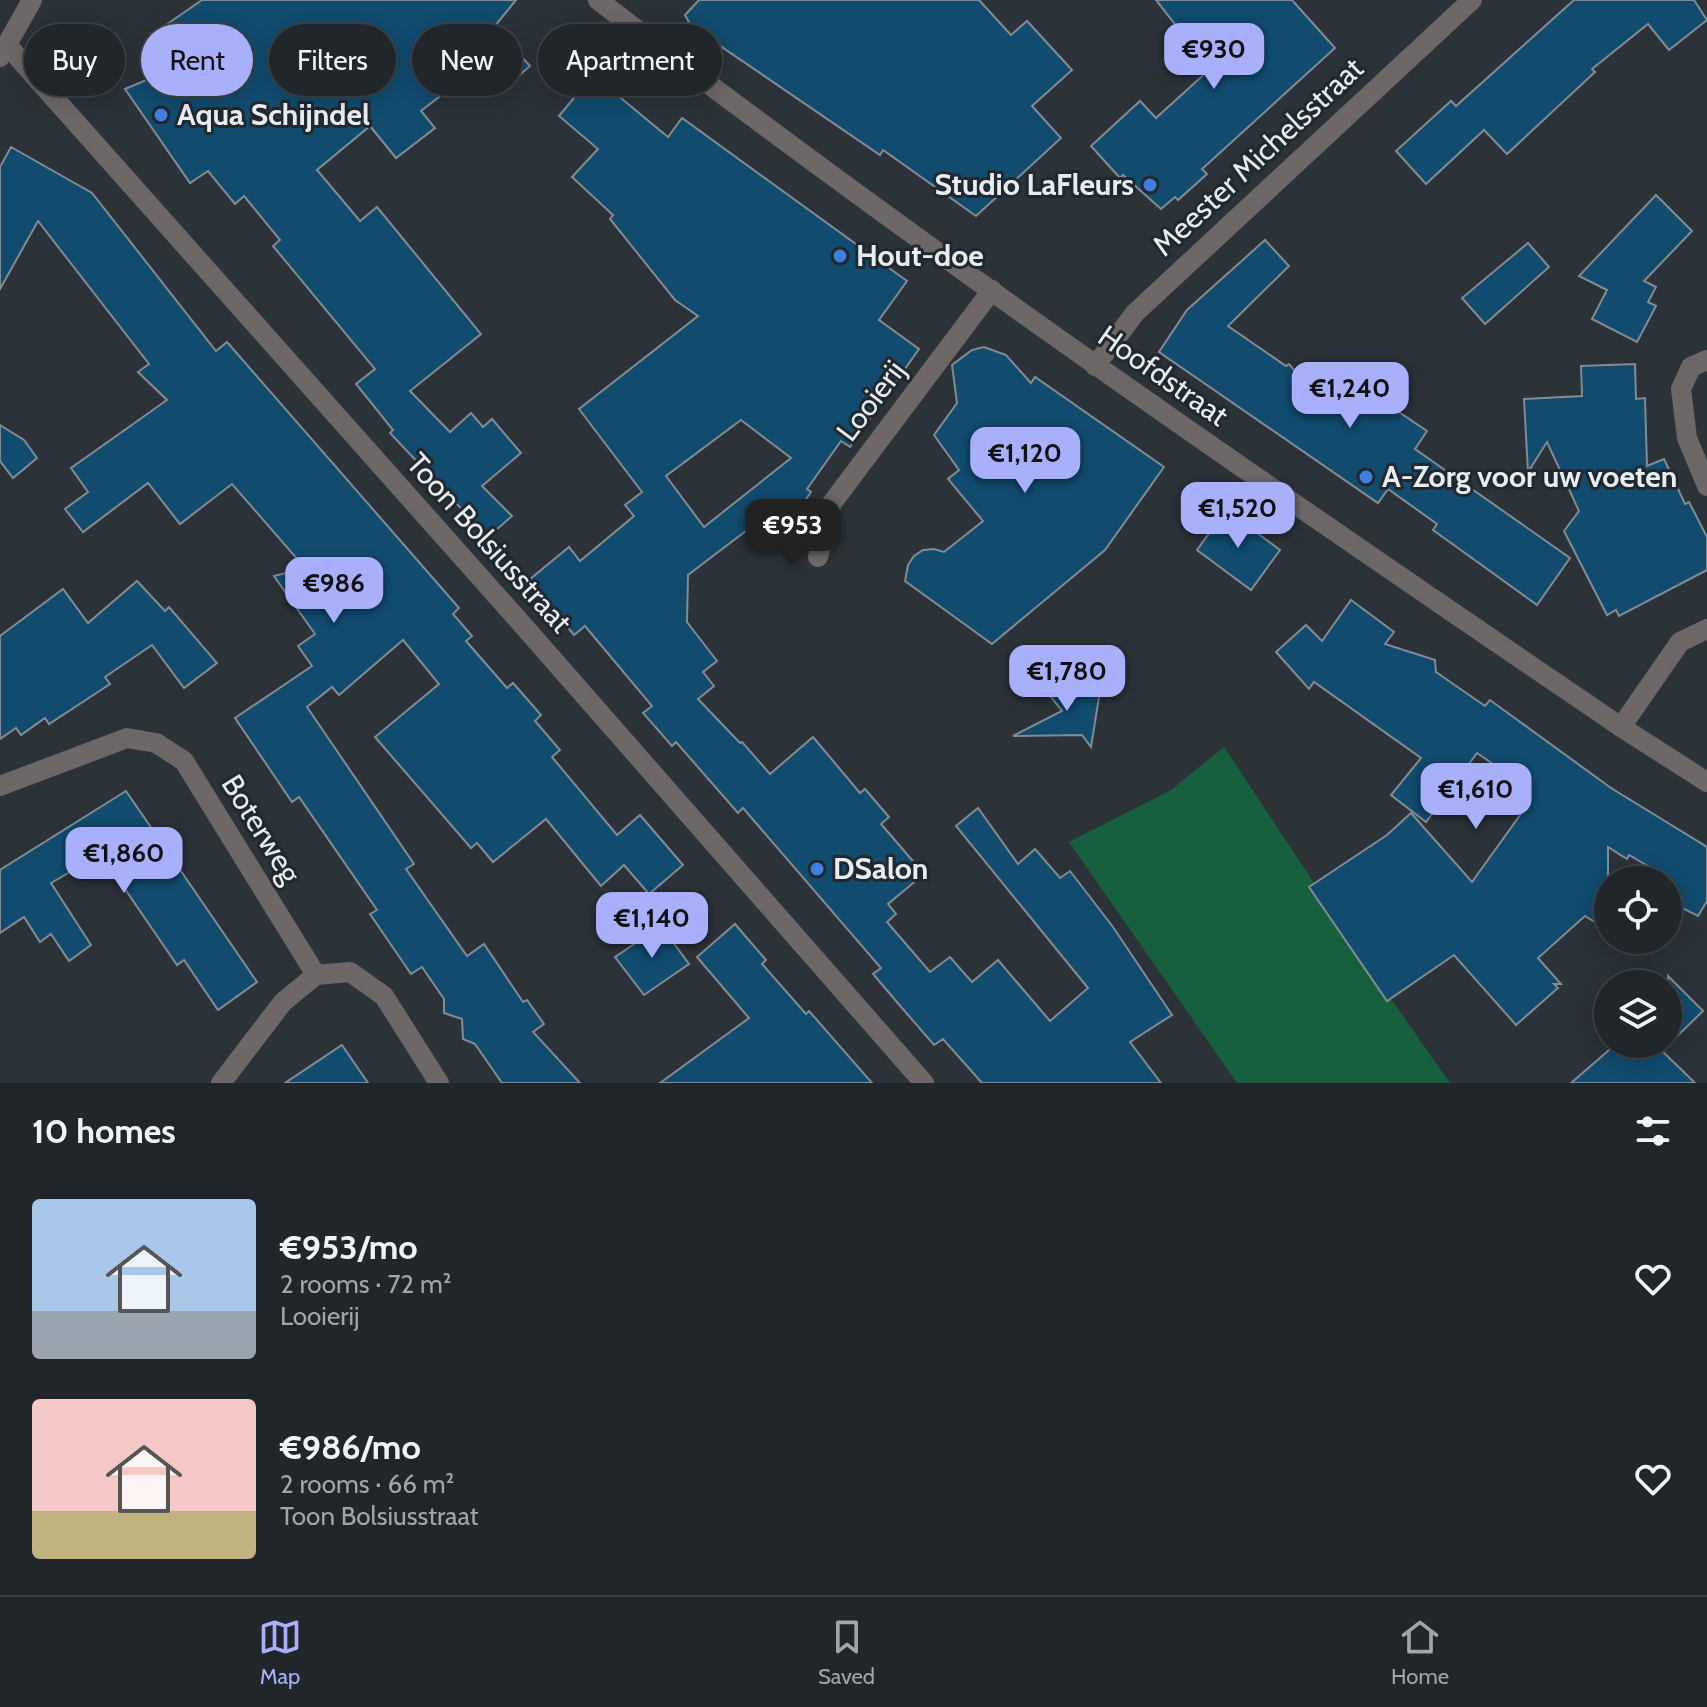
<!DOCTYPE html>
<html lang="en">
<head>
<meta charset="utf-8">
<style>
  :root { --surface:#20262a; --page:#282e32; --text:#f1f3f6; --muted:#a2a5a8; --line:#3d4347; --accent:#a8b0fc }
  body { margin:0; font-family:Cabin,sans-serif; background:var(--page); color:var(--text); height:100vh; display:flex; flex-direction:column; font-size:30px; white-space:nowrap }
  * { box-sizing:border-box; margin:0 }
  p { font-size:26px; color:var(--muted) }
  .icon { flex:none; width:44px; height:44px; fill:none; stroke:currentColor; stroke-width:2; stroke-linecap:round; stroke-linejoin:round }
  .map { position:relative; height:1083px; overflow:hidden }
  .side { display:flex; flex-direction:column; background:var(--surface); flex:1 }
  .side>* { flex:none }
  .guide { position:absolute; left:24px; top:24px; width:800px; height:72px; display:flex; gap:16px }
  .buttons { position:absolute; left:1594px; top:866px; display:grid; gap:16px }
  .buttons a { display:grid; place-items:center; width:88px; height:88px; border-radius:50%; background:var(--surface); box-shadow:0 4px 20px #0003,0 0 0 2px var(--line); font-size:40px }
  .price { position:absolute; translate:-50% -68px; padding:0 18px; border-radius:16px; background:var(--accent); color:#111; font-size:26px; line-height:52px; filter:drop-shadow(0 2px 4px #0008) }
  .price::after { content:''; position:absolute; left:50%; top:48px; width:24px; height:18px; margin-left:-12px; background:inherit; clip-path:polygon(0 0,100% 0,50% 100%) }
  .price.current { background:#222; color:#fff }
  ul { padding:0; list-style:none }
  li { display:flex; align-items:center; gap:24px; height:200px; padding:0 32px }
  li span { display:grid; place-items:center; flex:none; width:224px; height:160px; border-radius:8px; color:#555 }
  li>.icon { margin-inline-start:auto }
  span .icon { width:96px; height:96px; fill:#fffc; stroke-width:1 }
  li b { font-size:34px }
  h2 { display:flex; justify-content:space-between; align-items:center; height:96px; padding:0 32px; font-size:34px }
  .tag { padding:0 28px; border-radius:36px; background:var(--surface); box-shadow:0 4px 20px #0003,0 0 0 2px var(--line); font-size:28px; line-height:72px }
  .tag.current { background:var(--accent); color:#111 }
  .dock { display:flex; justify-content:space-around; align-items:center; height:112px; border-top:2px solid var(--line); background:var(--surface); font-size:22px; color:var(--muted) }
  .dock a { display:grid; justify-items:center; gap:4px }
  .dock .current { color:var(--accent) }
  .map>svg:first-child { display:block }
</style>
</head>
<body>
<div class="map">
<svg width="1707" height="1083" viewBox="0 0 1707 1083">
  <rect width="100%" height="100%" fill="#2b3238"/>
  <path fill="#17603f" d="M1224 747 1391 999 1450 1083H1237L1069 842 1171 790Z"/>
  <g fill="#114b6e" stroke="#838b92" stroke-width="2" fill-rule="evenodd">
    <path d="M202 0H516L494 27 530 66 502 91 479 66 421 111 435 128 396 158 370 126 317 170 360 221 377 207 481 334 410 391 450 432 471 413 483 427 492 419 521 453 482 486 512 516 488 537 390 433 393 430 356 384 375 369 273 246 280 240 244 196 235 204 208 171 190 183 125 89 180 66 163 27Z"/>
    <path d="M699 0H979L1011 35 1027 21 1072 70 1032 106 1061 138 976 216 883 150 880 155 691 26 685 15Z"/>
    <path d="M1156 0H1292L1335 48 1202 169 1207 174 1178 200 1175 197 1161 209 1123 175 1120 178 1091 146 1140 101 1156 118 1210 69Z"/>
    <path d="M1574 0H1694L1707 20 1669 50 1648 24 1592 69 1595 72 1507 154 1484 130 1426 184 1396 151 1451 101 1456 106Z"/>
    <path d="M593 75 668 137 682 118 907 281 879 320 919 349 850 447 841 441 807 489 811 492 780 536 759 521 688 575 687 622 717 661 703 672 714 686 698 699 740 743 742 742 770 774 813 737 860 793 865 789 889 817 881 824 924 874 888 904 896 914 887 922 930 972 950 957 972 982 998 960 1050 1021 1088 988 956 826 978 808 1018 864 1035 849 1060 878 1070 871 1113 927 1172 1015 1130 1042 1161 1083H982L943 1039 934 1045 896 1001 873 974 881 968 743 808 738 813 676 742 672 746 643 713 652 706 585 626 574 635 529 580 569 547 580 561 634 516 625 505 642 492 579 409 698 316 675 300 610 219 613 215 572 177 598 149 559 116ZM741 420 791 458 704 527 666 476Z"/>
    <path d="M11 147 92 193 216 351 227 342 459 608 453 614 472 636 466 641 507 688 513 683 541 715 535 721 560 750 552 757 617 835 640 815 683 865 649 894 624 865 601 886 546 819 493 862 477 843 471 848 375 737 439 684 403 640 339 695 332 687 307 707 414 864 406 869 467 956 484 944 523 1002 527 1000 544 1024 533 1032 580 1083H502L475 1044 463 1039 462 1019 444 1013V999L422 967 411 974 370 914 377 910 299 797 292 802 235 718 312 666 298 646 315 634 274 576 305 568 232 484 180 524 148 483 83 532 65 509 88 492 71 468 167 400 138 372 149 364 38 221 0 289V167Z"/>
    <path d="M1656 195 1692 231 1644 281 1656 287 1648 302 1656 306 1637 342 1592 319 1607 290 1579 276Z"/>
    <path d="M1265 240 1289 266 1228 326 1286 366 1289 364 1305 383 1312 377 1320 386 1338 371 1427 431 1415 449 1570 558 1537 605 1433 530 1437 524 1388 489 1378 503 1159 352 1187 310Z"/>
    <path d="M1528 243 1549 267 1485 324 1462 298Z"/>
    <path d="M984 347 1006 355 1031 383 1035 377 1164 467 1105 550 992 644 905 581 908 565 914 556 923 550 934 549 944 552 983 521 948 479 959 470 934 435 957 403 952 365 972 350Z"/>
    <path d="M1635 364 1636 399 1645 398 1647 466 1664 459 1685 504 1689 502 1707 537V570L1619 616 1616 610 1607 615 1564 531 1579 511 1547 442 1528 472 1524 399 1582 396 1581 366Z"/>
    <path d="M0 425 24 440 37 458 13 478 0 461Z"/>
    <path d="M1226 510 1280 550 1251 590 1197 550Z"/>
    <path d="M137 581 165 611 169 607 217 663 184 688 152 645 105 677 110 684 49 724 45 718 21 735 16 728 0 739V636L63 589 88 623Z"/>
    <path d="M1351 600 1394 632 1385 644 1435 660 1436 672 1485 706 1490 700 1611 788 1707 847V901L1698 916 1668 901V878L1629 855 1627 859 1608 847V930L1585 916 1538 958 1561 984H1554L1558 988 1516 1025 1454 955 1387 1001 1309 887 1387 835 1411 813 1472 882 1523 811 1515 806 1528 788 1477 753 1426 822 1391 795 1421 758 1314 682 1309 689 1276 652 1306 625 1322 641Z"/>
    <path d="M1033 674 1084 692 1090 696 1100 691 1091 747 1082 735 1013 736 1062 711Z"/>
    <path d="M126 791 257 982 218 1010 184 960 177 965 101 854 51 883 91 945 69 961 51 934 40 942 24 917 0 933V870Z"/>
    <path d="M735 924 766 960 762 964 806 1014 809 1011 872 1083H660L749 1018 697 957Z"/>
    <path d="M661 926 689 964 644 995 615 957Z"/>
    <path d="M1668 976 1703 1011 1668 1045Z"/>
    <path d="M1616 1044H1655L1695 1083H1571Z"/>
    <path d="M342 1045 368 1083H285Z"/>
  </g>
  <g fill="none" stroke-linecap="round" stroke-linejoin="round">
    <g stroke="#6d6867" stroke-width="20">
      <path d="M7 45 528 631 924 1083"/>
      <path d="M1707 360 1691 367 1681 389 1687 438 1707 486"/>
      <path d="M1095 366 1135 313 1472 0"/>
      <path d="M818 557 832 503 992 290"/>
      <path d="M1621 727 1680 642 1707 629"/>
      <path d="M0 786 127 738 156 743 184 761 316 975"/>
      <path d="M316 975 350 972 384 996 439 1083"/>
      <path d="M221 1083 283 1002 316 975"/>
    </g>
    <g stroke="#6d6867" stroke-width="20">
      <path d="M598 0C930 255 1275 492 1621 727L1707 782"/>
      <path d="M0 57 32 0"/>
    </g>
  </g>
  <g fill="#3f7fe0" stroke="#21282e" stroke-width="3">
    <circle cx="161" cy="115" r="8"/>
    <circle cx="1150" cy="185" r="8"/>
    <circle cx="840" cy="256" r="8"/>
    <circle cx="1366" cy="477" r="8"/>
    <circle cx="817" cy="869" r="8"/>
  </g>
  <g text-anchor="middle" stroke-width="6" stroke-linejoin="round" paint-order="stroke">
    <g font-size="30" font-weight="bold" fill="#e8edf1" stroke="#21282e" text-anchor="start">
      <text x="177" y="125">Aqua Schijndel</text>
      <text x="1134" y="195" text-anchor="end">Studio LaFleurs</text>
      <text x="856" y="266">Hout-doe</text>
      <text x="1382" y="487">A-Zorg voor uw voeten</text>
      <text x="833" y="879">DSalon</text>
    </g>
    <g font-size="30" fill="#e8edf1" stroke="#21282e">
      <text transform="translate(1258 157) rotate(-43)" y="10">Meester Michelsstraat</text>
      <text transform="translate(1163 376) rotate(35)" y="10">Hoofdstraat</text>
      <text transform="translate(871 401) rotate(-53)" y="10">Looierij</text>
      <text transform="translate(489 543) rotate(48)" y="10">Toon Bolsiusstraat</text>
      <text transform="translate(261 829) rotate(58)" y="10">Boterweg</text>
    </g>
  </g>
</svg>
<div class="buttons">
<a><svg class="icon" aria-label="locate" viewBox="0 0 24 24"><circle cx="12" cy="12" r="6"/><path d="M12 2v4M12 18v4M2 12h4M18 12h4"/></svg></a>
<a><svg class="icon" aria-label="layers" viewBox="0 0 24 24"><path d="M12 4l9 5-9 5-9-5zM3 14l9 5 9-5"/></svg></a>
</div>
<b class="price" style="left:1214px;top:91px">€930</b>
<b class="price" style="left:1350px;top:430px">€1,240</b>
<b class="price" style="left:1025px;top:495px">€1,120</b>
<b class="price" style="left:1238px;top:550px">€1,520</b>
<b class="price current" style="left:793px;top:567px">€953</b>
<b class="price" style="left:334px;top:625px">€986</b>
<b class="price" style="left:1067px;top:713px">€1,780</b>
<b class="price" style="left:1476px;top:831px">€1,610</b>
<b class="price" style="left:124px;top:895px">€1,860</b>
<b class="price" style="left:652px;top:960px">€1,140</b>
<div class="guide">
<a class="tag">Buy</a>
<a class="tag current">Rent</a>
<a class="tag">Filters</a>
<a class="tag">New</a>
<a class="tag">Apartment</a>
</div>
</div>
<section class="side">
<h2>10 homes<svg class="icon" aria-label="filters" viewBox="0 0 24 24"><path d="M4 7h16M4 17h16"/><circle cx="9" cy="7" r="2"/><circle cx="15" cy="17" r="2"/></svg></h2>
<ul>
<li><span style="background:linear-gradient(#a9c7e8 70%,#9aa5b1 0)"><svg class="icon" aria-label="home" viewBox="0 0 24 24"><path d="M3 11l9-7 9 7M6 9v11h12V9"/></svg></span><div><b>€953/mo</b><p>2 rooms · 72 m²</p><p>Looierij</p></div><svg class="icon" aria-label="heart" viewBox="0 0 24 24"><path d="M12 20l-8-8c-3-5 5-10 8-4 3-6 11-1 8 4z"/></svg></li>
<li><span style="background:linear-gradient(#f6c9c9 70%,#c2b280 0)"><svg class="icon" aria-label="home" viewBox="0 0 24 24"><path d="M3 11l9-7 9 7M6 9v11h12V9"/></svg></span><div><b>€986/mo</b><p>2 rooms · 66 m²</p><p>Toon Bolsiusstraat</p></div><svg class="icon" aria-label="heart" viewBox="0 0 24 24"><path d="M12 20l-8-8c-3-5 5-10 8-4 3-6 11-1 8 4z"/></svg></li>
</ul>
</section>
<nav class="dock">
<a class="current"><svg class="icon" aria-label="map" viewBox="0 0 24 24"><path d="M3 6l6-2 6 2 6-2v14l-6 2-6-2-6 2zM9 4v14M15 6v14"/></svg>Map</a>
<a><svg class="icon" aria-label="saved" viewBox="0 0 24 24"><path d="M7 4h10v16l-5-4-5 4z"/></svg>Saved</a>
<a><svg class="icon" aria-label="home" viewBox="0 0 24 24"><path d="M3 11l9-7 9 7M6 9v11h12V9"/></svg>Home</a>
</nav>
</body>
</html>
